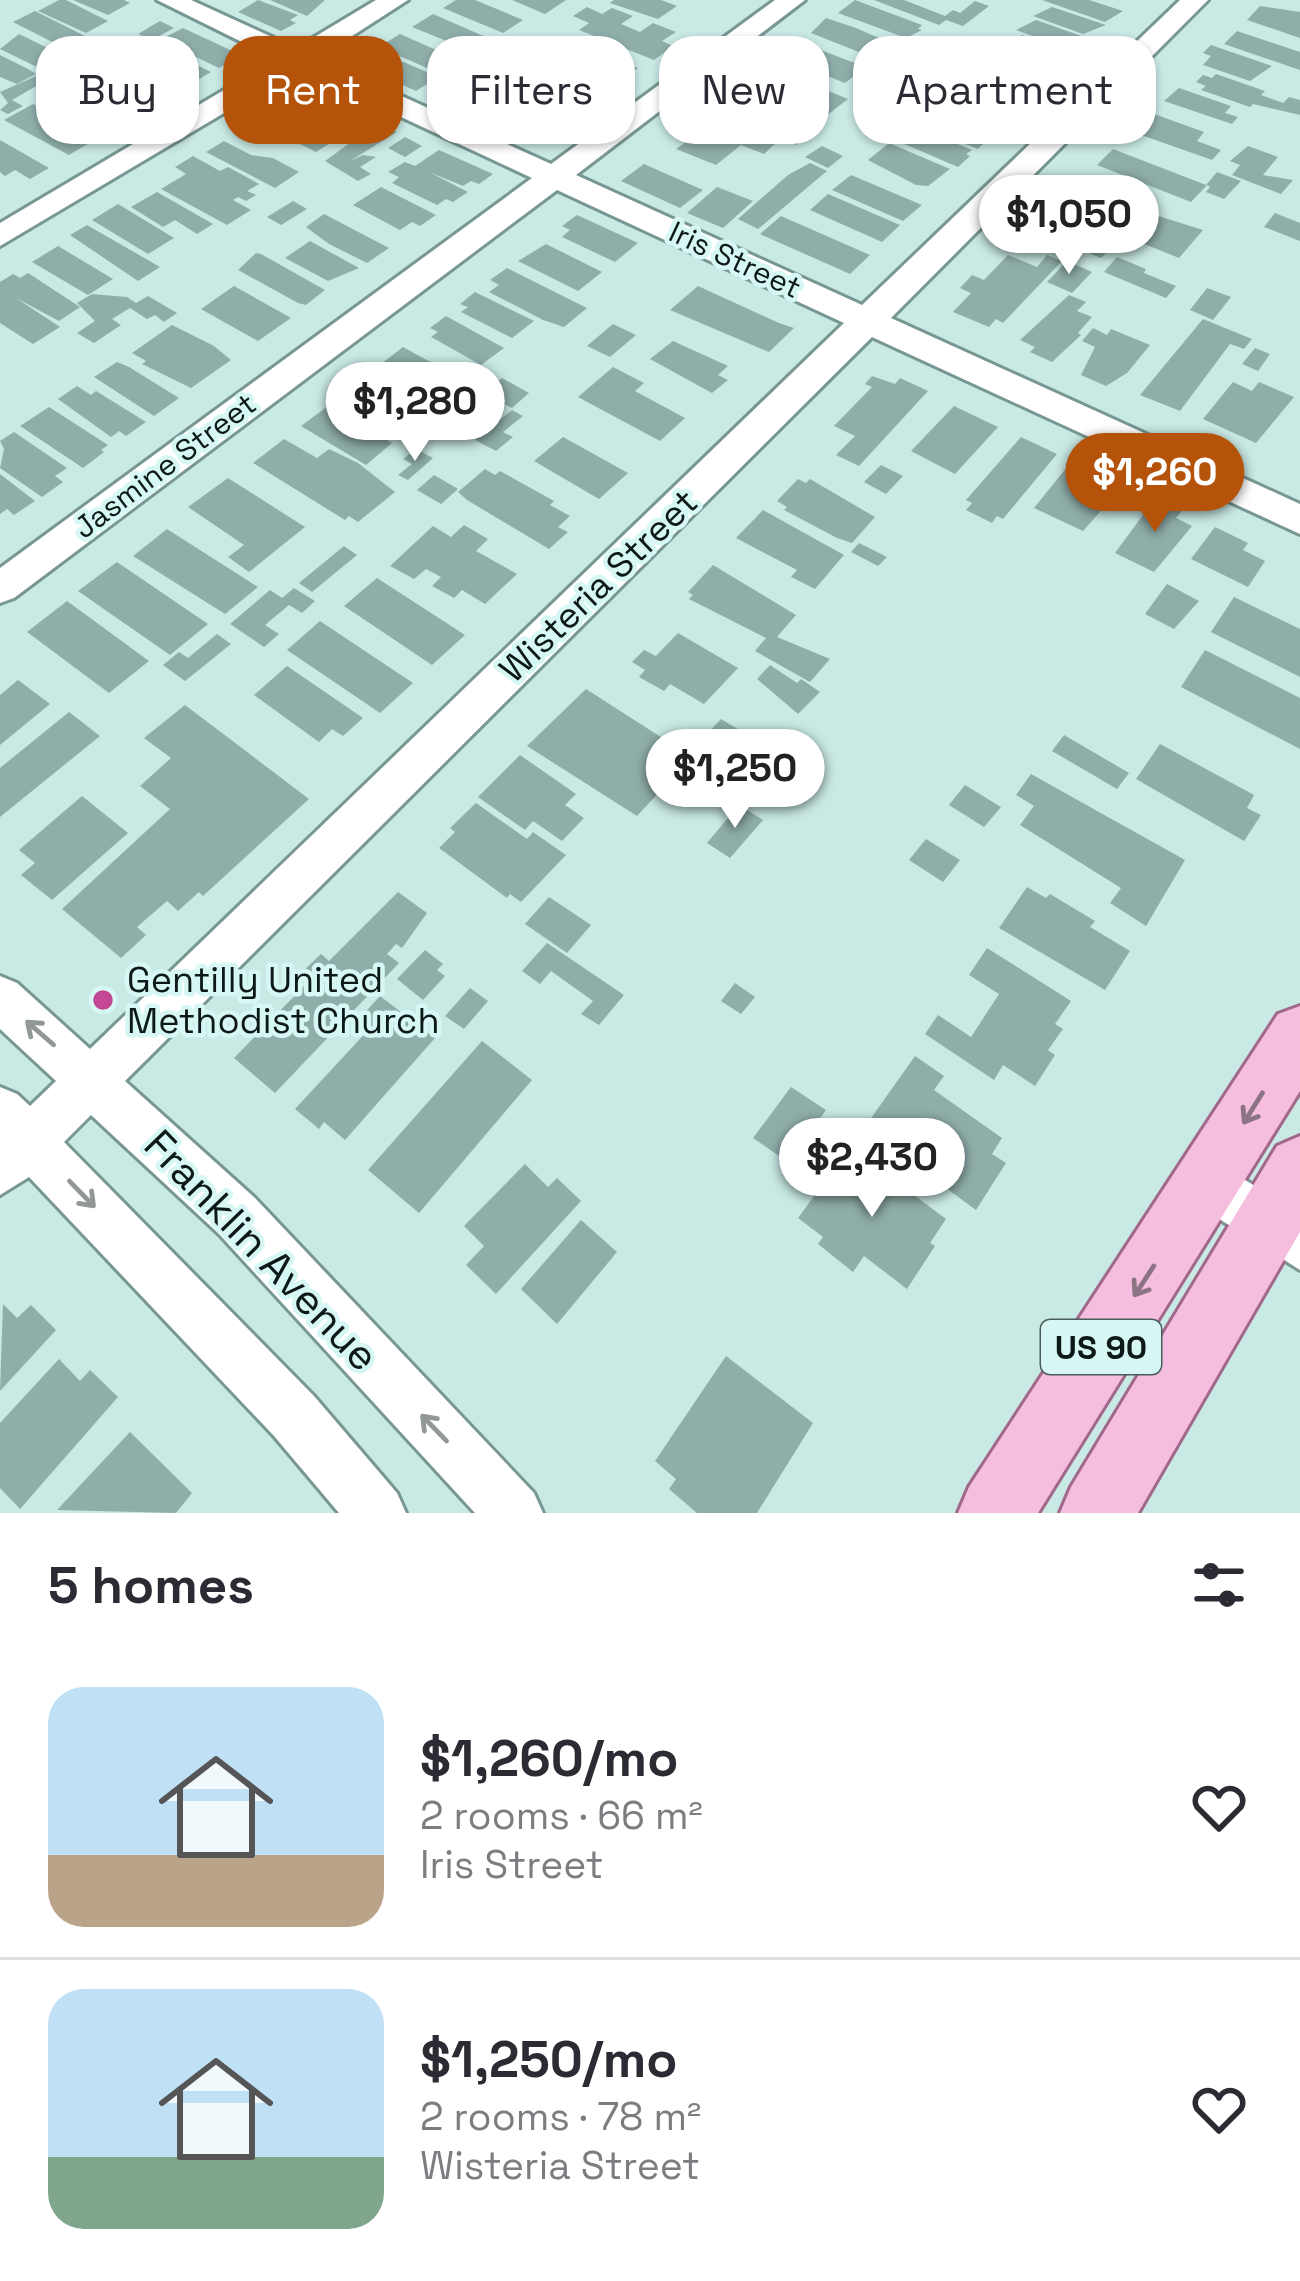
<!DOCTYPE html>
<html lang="en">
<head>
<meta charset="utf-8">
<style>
  :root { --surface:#fff; --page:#f2f2f3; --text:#2b2b33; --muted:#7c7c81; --line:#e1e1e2; --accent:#b45309 }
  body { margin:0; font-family:"Space Grotesk",sans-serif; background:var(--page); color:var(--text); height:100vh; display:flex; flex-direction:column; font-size:45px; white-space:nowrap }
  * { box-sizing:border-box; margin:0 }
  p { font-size:39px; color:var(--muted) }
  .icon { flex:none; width:66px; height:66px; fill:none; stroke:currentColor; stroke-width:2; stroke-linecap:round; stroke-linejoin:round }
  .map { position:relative; height:1513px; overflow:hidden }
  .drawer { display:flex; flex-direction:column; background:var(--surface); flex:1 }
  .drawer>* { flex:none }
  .banner { position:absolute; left:36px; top:36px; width:1230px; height:108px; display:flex; gap:24px }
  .price { position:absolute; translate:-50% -102px; padding:0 27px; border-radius:42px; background:#fff; color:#222; font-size:39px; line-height:78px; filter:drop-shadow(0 3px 6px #0008) }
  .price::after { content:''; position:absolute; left:50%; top:72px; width:36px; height:27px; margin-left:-18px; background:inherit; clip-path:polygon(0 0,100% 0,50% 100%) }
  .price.current { background:var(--accent); color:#fff }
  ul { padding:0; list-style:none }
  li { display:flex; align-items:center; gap:36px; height:300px; padding:0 48px }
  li+li { border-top:3px solid var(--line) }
  li span { display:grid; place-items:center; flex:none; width:336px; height:240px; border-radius:36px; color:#555 }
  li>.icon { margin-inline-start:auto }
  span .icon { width:144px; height:144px; fill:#fffc; stroke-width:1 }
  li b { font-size:51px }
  h2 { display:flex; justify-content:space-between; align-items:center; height:144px; padding:0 48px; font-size:51px }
  .pill { padding:0 42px; border-radius:36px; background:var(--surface); box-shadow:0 3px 9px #0004; font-size:42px; line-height:108px }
  .pill.current { background:var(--accent); color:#fff }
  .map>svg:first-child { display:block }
</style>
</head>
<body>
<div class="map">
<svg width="1300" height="1513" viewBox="0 0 1300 1513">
  <rect width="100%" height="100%" fill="#c9e9e5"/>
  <g fill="#8faeaa">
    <path d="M59 0H66L108 21 86 33 38 11Z"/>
    <path d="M73 0H124L130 3 108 15Z"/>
    <path d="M258 0 298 15 290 20 296 23 281 31 238 12Z"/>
    <path d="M270 0H325L307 16Z"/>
    <path d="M456 0H475L523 20 503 33 443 8Z"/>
    <path d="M512 0H566L545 14Z"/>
    <path d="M614 0H661L677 6 658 19 610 3Z"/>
    <path d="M855 0 922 25 918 29 922 30 906 38 838 13Z"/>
    <path d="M874 0H904L945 16 953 10 960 13 975 1 989 6 963 26 946 20 939 25Z"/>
    <path d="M1042 0H1089L1123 11 1105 22Z"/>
    <path d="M1260 6 1300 12V38L1247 20Z"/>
    <path d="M587 7 602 14 612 8 633 16 621 24 640 32 653 23 676 32 662 41 673 46 654 60 579 30 589 23 573 16Z"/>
    <path d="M1052 7 1106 25 1083 34 1033 16Z"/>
    <path d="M35 11 89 38 68 50 13 22Z"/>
    <path d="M433 14 488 38 508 43 486 57 412 27Z"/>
    <path d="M826 18 856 28 902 48 884 62 811 33Z"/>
    <path d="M1036 20 1090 39 1081 47 1072 44 1067 49 1016 30Z"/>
    <path d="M160 21 174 28 152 40 138 34Z"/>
    <path d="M183 28 241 55 219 68 160 40Z"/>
    <path d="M1237 31 1300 52V70L1224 44Z"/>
    <path d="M19 34 64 56 41 69 0 49Z"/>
    <path d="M400 34 470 65 488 57 499 62 480 76 464 69 450 78 379 47Z"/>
    <path d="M1022 35 1076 54 1067 63 1039 61 1069 74 1063 79 1054 76 1045 83 1003 67 1009 60 1002 58 1018 52 1001 46Z"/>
    <path d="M564 38 638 68 624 78 550 47Z"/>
    <path d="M90 42 110 46 85 59 70 52Z"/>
    <path d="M800 42 865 67 845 83 779 57Z"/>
    <path d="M151 44 158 46 211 72 196 81 138 52Z"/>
    <path d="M1211 45 1272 66 1250 81 1203 65 1211 56 1203 53Z"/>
    <path d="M543 49 560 55 553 60 558 62 566 57 621 81 576 116 504 83 516 76 534 81 546 72 583 88 594 81 583 86 548 70 543 73 522 64Z"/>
    <path d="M376 50 438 77 416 91 354 63Z"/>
    <path d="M121 54 186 87 171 96 105 63Z"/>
    <path d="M0 55 28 69 36 74 17 84 0 77Z"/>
    <path d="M987 64 1036 82 1042 86 1027 99 971 78Z"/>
    <path d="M767 66 848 99 826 116 746 82Z"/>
    <path d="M911 70 925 76 919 80 924 82 905 98 897 95 887 103 877 99Z"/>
    <path d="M102 71 161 101 146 110 100 86 94 89 81 82Z"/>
    <path d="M43 73 52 77 12 100 23 106 8 114 0 110 8 103 0 92Z"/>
    <path d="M1216 74 1265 91 1261 95 1283 103 1289 97 1300 100V115L1253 104 1250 107 1201 90 1206 86 1196 82 1203 75 1212 78Z"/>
    <path d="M975 83 1018 99 1011 105 1020 108 1010 116 959 96Z"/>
    <path d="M452 84 475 94 453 107 431 97Z"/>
    <path d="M72 86 81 90 134 117 117 127 58 95Z"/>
    <path d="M312 88 374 117 350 132 289 103Z"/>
    <path d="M1179 88 1231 106 1225 113 1238 117 1232 124 1164 101Z"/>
    <path d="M732 94 816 130 796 145 712 108Z"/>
    <path d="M958 98 1008 119 997 129 985 130 979 136 988 139 978 149 904 120 915 110 899 105 909 101 917 109 925 107 969 124 936 109Z"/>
    <path d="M33 104 98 138 69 155 4 120Z"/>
    <path d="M281 106 323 127 340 137 316 152 255 122Z"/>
    <path d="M511 107 523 112 558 128 536 143 489 122Z"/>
    <path d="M1146 111 1204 132 1197 141 1221 150 1212 160 1127 130Z"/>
    <path d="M377 123 397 132 350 161 363 155 376 157 360 167 371 174 358 181 325 161Z"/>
    <path d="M729 125 775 144 764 154 741 145 716 165 676 149 704 129 718 134Z"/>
    <path d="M913 125 972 150 966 154 970 156 958 167 895 140Z"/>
    <path d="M405 137 422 146 405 157 388 148Z"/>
    <path d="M0 140 49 168 30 179 15 170 5 176 0 172Z"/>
    <path d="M224 141 251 155 273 158 299 172 275 188 206 152Z"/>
    <path d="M889 143 950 169 928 186 916 185 868 160Z"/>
    <path d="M822 146 843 156 828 168 805 157Z"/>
    <path d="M1248 146 1278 157 1263 175 1293 180 1281 194 1232 175 1240 165 1230 161Z"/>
    <path d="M1113 149 1206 185 1217 172 1241 181 1224 199 1206 192 1210 187 1207 185 1191 202 1097 165Z"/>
    <path d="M439 150 493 174 479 184 471 181 463 186 429 172 468 192 453 202 446 199 437 205 392 183 399 177 388 172 405 162 415 166Z"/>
    <path d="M193 156 220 171 228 167 259 184 247 191 256 195 246 201 238 197 233 200 251 210 227 225 161 189 186 174 175 167Z"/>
    <path d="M810 163 827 171 758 229 738 219 788 175Z"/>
    <path d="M644 164 703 190 680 208 621 181Z"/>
    <path d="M851 175 922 205 903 221 832 190Z"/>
    <path d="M1080 185 1152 214 1203 230 1179 258 1132 239 1137 234 1062 203Z"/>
    <path d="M381 187 436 215 420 226 412 222 400 230 353 205Z"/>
    <path d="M717 187 753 201 723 228 687 213Z"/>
    <path d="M157 192 213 224 197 234 175 220 163 227 131 207Z"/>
    <path d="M828 194 900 225 882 242 810 210Z"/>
    <path d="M293 201 307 209 281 225 267 217Z"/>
    <path d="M118 204 174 238 148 254 92 220Z"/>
    <path d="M1056 213 1067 219 1118 240 1101 258 1048 236 1052 228 1042 224Z"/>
    <path d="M1275 213 1300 223V241L1264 227Z"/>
    <path d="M324 214 389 248 367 263 329 244 306 227Z"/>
    <path d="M577 215 638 243 615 262 562 237 570 230 562 226Z"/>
    <path d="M781 216 870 255 850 274 760 234Z"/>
    <path d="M87 225 160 267 138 281 70 235Z"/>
    <path d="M310 241 359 268 328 281 285 258Z"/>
    <path d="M546 244 602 272 578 291 518 261Z"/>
    <path d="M58 246 113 279 88 295 32 262Z"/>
    <path d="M256 253 261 254 325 290 306 305 298 303 238 270Z"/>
    <path d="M1008 255 1037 267 1047 255 1062 261 1003 323 996 319 989 327 953 312 971 293 960 288 972 275 984 280Z"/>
    <path d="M1117 257 1146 269 1144 273 1176 286 1166 298 1104 272Z"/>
    <path d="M1067 261 1092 272 1072 293 1047 282Z"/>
    <path d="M507 268 587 308 564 327 543 320 489 292 499 285 490 280Z"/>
    <path d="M28 273 80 307 59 321 16 298 60 327 33 344 0 323V282L13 274 20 278Z"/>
    <path d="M234 286 291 318 258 341 201 309Z"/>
    <path d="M698 286 779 323 794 328 769 352 670 310Z"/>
    <path d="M1207 288 1231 297 1213 320 1190 310Z"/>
    <path d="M475 292 534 321 512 338 461 312 468 307 460 304Z"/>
    <path d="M92 294 127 297 136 303 148 296 177 313 164 322 155 315 147 319 130 308 112 319 121 325 94 343 77 333 95 321 77 303Z"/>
    <path d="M1069 295 1086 302 1077 311 1092 317 1078 333 1081 335 1052 362 1030 352 1035 347 1020 340Z"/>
    <path d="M446 316 504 348 481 365 431 337 438 332 430 328Z"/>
    <path d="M1203 319 1252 339 1244 349 1230 344 1180 411 1140 395Z"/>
    <path d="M613 324 636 335 610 357 587 346Z"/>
    <path d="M172 325 214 346 231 360 191 388 142 364 146 361 132 353Z"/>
    <path d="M1093 328 1107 335 1111 329 1150 345 1127 373 1106 386 1081 375 1095 347 1082 341Z"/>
    <path d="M673 341 728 366 718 375 728 380 712 393 650 359Z"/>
    <path d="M403 347 485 392 502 378 529 393 512 408 495 399 465 423 372 371Z"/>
    <path d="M1255 348 1270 354 1258 371 1242 364Z"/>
    <path d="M117 362 129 367 179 398 154 416 94 377Z"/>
    <path d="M613 367 644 383 635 391 685 418 660 441 578 397Z"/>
    <path d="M872 376 895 384 900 378 928 391 859 466 836 455 855 436 834 426 872 387 865 384Z"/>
    <path d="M1233 382 1252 391 1259 382 1294 397 1256 443 1203 419Z"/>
    <path d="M358 383 422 419 397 439 333 402Z"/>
    <path d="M77 386 91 395 96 391 146 422 126 436 119 431 111 437 58 399Z"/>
    <path d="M328 406 392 443 366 465 301 426Z"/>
    <path d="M954 406 998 427 955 474 911 451Z"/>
    <path d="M49 407 108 445 101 450 104 452 83 468 20 426Z"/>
    <path d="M512 410 523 416 503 432 513 437 496 451 475 440Z"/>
    <path d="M14 432 67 468 55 476 63 482 42 497 0 468 4 449 0 441Z"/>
    <path d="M563 437 628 473 599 499 534 461Z"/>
    <path d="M1021 437 1057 454 1003 519 997 516 992 523 966 510 972 503 966 500Z"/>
    <path d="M284 439 317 458 329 449 358 463 395 492 358 522 349 516 345 520 253 463Z"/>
    <path d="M416 449 433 458 408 480 398 475 412 464 403 459Z"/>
    <path d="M881 465 903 476 886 494 864 482Z"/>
    <path d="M1085 465 1117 482 1107 504 1083 531 1034 508 1067 467 1080 472Z"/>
    <path d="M485 469 495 475 500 471 554 501 550 505 570 516 558 527 568 532 549 549 467 500 458 492Z"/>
    <path d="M0 474 35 501 14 515 7 509 0 514Z"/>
    <path d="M434 475 458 489 441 504 417 490Z"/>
    <path d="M228 478 305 527 249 572 228 557 244 545 188 507Z"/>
    <path d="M798 479 806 483 810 479 875 517 852 543 837 538 784 510 787 507 777 501Z"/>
    <path d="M1157 496 1183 509 1176 518 1192 526 1154 572 1115 553Z"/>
    <path d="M763 510 844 555 815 589 791 577 797 570 736 538Z"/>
    <path d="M464 525 488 539 476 551 517 574 485 604 462 590 454 598 432 586 441 577 426 569 414 579 390 566 433 526 451 537Z"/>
    <path d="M1215 527 1248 543 1243 550 1265 561 1248 587 1191 559Z"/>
    <path d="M167 529 258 587 225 614 133 556Z"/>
    <path d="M859 543 887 557 878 566 851 552Z"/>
    <path d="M344 546 357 555 312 592 299 583Z"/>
    <path d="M117 562 208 624 170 655 78 591Z"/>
    <path d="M713 565 796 615 777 637 830 659 810 682 755 651 766 638 689 599 693 595 688 592Z"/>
    <path d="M377 578 465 635 432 665 344 606Z"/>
    <path d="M1167 584 1199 601 1174 629 1145 614Z"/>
    <path d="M294 588 315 601 302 613 289 605 265 625 279 634 264 647 230 624 270 590 282 598Z"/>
    <path d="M1234 597 1300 629V677L1211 632Z"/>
    <path d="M67 601 149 661 109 693 27 632Z"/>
    <path d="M320 621 413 683 380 713 287 650Z"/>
    <path d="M678 633 738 668 704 704 670 684 664 691 639 677 645 670 632 662 644 650 656 656Z"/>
    <path d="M217 634 231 644 185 681 163 665 179 652 188 658Z"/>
    <path d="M1205 650 1300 698V749L1181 687Z"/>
    <path d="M770 665 797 683 801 679 820 692 798 714 757 679Z"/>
    <path d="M287 666 363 718 343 736 332 729 319 742 254 695Z"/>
    <path d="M18 680 50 704 0 745V695Z"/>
    <path d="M586 689 692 757 637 816 527 746Z"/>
    <path d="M185 705 309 799 203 896 199 892 178 911 167 901 137 927 146 935 121 958 62 909 170 809 140 786 171 758 144 738Z"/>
    <path d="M69 712 100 736 0 817V768Z"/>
    <path d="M721 719 751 737 736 753 706 735Z"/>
    <path d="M1064 735 1129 773 1117 789 1052 751Z"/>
    <path d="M1160 744 1254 795 1247 808 1261 815 1244 841 1136 779Z"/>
    <path d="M520 755 576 794 565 805 584 818 562 841 533 821 525 830 478 797Z"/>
    <path d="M1031 774 1185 860 1146 926 1110 903 1121 888 1020 825 1034 806 1016 795Z"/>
    <path d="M965 785 1001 807 984 827 949 805Z"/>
    <path d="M82 796 128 833 52 900 21 875 35 863 19 850Z"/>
    <path d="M476 803 527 839 533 832 566 855 521 902 510 894 507 898 439 848 455 832 450 828Z"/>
    <path d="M739 805 763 820 730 858 707 843Z"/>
    <path d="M926 839 960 860 943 882 909 860Z"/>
    <path d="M1027 887 1046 898 1050 894 1095 921 1090 927 1130 951 1105 990 999 928Z"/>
    <path d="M398 892 427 913 402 948 396 944 387 954 399 963 275 1093 234 1058 308 982 299 975 321 954 329 961Z"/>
    <path d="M549 897 591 925 567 953 525 924Z"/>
    <path d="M547 943 624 995 599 1025 581 1014 593 1001 551 971 540 984 522 971Z"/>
    <path d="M987 948 1071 1001 1055 1024 1063 1029 1048 1050 1055 1055 1035 1086 1003 1065 994 1080 925 1034 938 1015 971 1037 999 994 969 975Z"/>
    <path d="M425 950 443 964 437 970 445 976 423 1000 397 979Z"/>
    <path d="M735 983 755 997 741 1014 721 1001Z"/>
    <path d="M470 988 488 1001 464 1029 445 1016Z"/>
    <path d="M380 996 435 1038 345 1140 324 1122 319 1129 295 1109 370 1028 358 1020Z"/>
    <path d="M482 1041 532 1080 419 1213 368 1170Z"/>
    <path d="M915 1056 944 1076 934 1090 1002 1138 992 1154 1006 1163 976 1210 864 1128Z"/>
    <path d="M791 1087 826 1110 788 1162 753 1138Z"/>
    <path d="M850 1147 946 1219 930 1243 935 1246 907 1289 864 1256 853 1272 818 1244 823 1237 798 1218Z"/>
    <path d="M525 1164 548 1187 557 1178 581 1201 496 1294 466 1265 484 1246 464 1226Z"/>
    <path d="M581 1220 617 1252 557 1324 521 1289Z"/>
    <path d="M3 1304 17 1318 31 1305 56 1330 0 1391Z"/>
    <path d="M726 1356 813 1423 757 1513H697L669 1489 676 1479 655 1461Z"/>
    <path d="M59 1359 80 1381 90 1370 118 1397 20 1509 0 1488V1423Z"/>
    <path d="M130 1432 192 1493 176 1513 57 1510Z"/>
  </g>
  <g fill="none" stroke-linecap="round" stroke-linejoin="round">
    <defs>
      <g id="minor">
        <path d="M157 0H191L296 48 376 0H408L318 58 551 164 775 0H805L576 175 862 305 1180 0H1208L891 318 1300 504V534L872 337 125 1081 255 1198 534 1493 543 1513H475L219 1234 91 1115 64 1142 314 1396 397 1493 406 1513H339L274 1436 29 1177 0 1195V1087L17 1094 30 1106 56 1081 0 1029V976L17 983 90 1049 844 323 557 190 14 598 0 603V568L532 178 298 69 0 246V223L276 59Z"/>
        <path d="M1207 1157 1300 1213V1270L1189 1200 1182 1182 1189 1164Z"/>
      </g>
      <g id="major">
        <path d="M1300 1006V1091L1038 1513H958L969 1487 1278 1014Z"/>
        <path d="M1300 1136V1232L1138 1513H1060L1071 1487 1277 1146Z"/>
      </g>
    </defs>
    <use href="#minor" stroke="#789793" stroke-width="6"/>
    <use href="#major" stroke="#a1688a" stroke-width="6"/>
    <use href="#minor" fill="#fff" fill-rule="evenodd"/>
    <use href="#major" fill="#f6bede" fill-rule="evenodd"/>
  </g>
  <defs><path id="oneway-shaft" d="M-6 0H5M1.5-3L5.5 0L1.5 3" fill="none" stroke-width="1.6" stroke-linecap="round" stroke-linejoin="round" transform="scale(3)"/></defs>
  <g stroke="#929897">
    <use href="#oneway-shaft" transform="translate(40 1033) rotate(-139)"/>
    <use href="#oneway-shaft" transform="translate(82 1194) rotate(46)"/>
    <use href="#oneway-shaft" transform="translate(434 1428) rotate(-134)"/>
  </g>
  <g stroke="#8d7485">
    <use href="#oneway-shaft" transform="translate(1253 1108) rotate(122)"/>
    <use href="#oneway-shaft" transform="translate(1144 1281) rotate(123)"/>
  </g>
  <circle fill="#c44795" stroke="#d6f7f3" stroke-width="4.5" cx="103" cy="1000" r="12"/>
  <g text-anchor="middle" stroke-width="9" stroke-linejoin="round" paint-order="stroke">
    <g font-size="30" fill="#0d1918" stroke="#d6f7f3">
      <text transform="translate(735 260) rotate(25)" y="10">Iris Street</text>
      <text transform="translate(165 466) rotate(-37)" y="10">Jasmine Street</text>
    </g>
    <rect fill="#d6f7f3" stroke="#495c5a" stroke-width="3" x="1041" y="1320" width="120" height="54" rx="9"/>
    <g font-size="33" font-weight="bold" fill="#0d1918">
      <text x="1101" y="1359">US 90</text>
    </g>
    <g font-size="36" fill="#0d1918" stroke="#d6f7f3">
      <text transform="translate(598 585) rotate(-44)" y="13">Wisteria Street</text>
    </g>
    <g font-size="36" fill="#0d1918" stroke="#d6f7f3" text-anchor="start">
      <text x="127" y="992">Gentilly United<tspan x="127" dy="41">Methodist Church</tspan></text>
    </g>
    <g font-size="42" fill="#0d1918" stroke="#d6f7f3">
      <text transform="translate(262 1250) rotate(46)" y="15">Franklin Avenue</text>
    </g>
  </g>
</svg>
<b class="price" style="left:1069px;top:277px">$1,050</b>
<b class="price" style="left:415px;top:464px">$1,280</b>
<b class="price current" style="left:1155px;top:535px">$1,260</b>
<b class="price" style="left:735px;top:831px">$1,250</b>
<b class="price" style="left:872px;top:1220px">$2,430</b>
<div class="banner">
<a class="pill">Buy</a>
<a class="pill current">Rent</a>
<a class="pill">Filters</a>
<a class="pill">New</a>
<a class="pill">Apartment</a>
</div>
</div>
<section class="drawer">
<h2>5 homes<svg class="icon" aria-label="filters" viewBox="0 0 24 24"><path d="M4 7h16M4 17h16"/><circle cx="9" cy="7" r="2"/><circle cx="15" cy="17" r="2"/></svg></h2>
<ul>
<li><span style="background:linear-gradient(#bfe0f5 70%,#b9a48a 0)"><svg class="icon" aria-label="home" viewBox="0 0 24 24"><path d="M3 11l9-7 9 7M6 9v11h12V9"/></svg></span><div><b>$1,260/mo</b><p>2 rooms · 66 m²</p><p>Iris Street</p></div><svg class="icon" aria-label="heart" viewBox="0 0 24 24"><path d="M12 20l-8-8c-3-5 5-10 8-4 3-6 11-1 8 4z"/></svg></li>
<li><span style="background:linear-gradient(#bfe0f5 70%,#7fa58c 0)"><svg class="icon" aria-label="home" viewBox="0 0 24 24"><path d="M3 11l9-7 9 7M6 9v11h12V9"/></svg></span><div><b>$1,250/mo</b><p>2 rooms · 78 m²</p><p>Wisteria Street</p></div><svg class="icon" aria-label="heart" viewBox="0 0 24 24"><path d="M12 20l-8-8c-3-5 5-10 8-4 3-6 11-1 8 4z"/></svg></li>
</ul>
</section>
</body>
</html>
